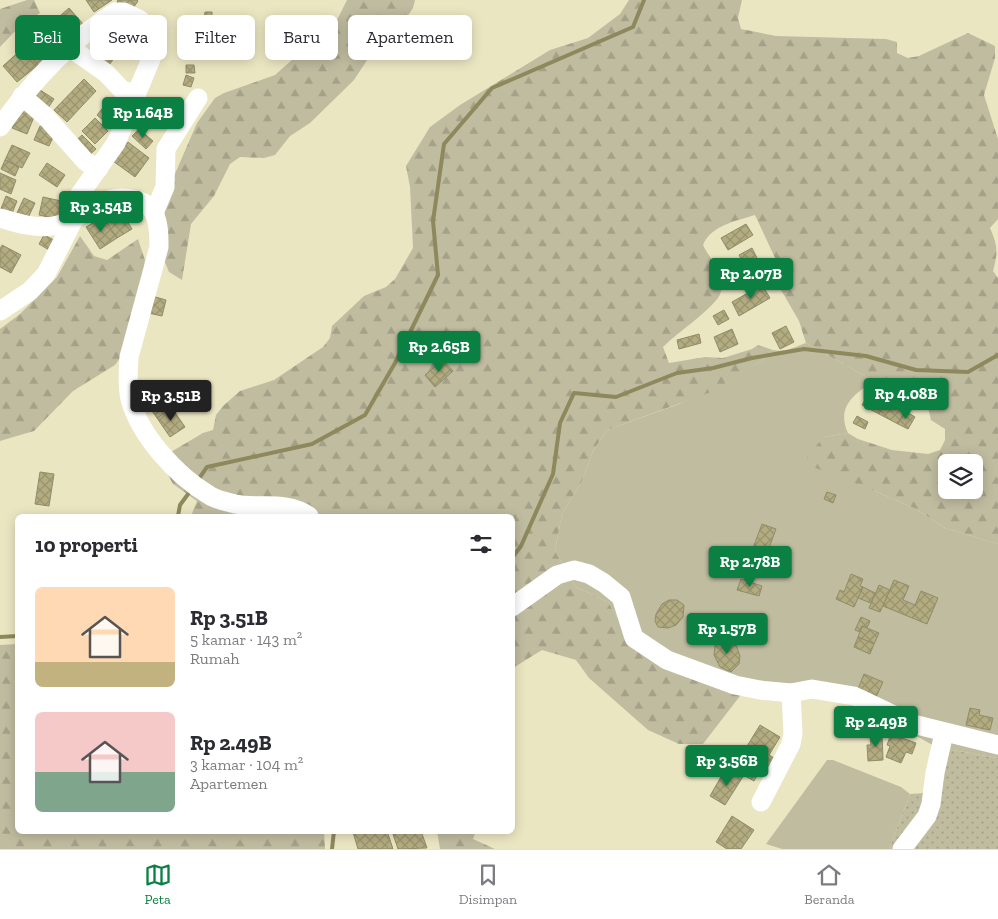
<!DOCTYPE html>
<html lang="id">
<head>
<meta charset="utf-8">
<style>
  :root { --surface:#fff; --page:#f2f2f3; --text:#2b2b33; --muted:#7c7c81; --line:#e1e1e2; --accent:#0b8043 }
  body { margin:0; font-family:"Zilla Slab",serif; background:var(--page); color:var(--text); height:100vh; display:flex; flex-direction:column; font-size:19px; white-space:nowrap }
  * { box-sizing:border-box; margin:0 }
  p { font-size:16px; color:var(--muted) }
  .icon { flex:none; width:28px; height:28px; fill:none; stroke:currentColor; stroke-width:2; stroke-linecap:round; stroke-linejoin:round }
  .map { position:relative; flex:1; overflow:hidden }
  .panel { position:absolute; left:15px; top:514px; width:500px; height:320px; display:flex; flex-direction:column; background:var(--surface); border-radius:8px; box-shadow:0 2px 12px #0003 }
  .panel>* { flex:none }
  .banner { position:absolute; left:15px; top:15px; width:500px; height:45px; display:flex; gap:10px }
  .buttons { position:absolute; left:938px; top:454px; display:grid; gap:10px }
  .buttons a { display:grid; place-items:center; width:45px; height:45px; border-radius:8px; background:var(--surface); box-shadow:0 2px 12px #0003; font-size:25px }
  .price { position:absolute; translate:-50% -42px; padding:0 11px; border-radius:5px; background:var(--accent); color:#fff; font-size:16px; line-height:32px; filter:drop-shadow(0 1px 2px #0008) }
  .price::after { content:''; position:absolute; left:50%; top:30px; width:15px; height:11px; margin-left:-8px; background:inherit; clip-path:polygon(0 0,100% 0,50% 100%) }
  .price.selected { background:#222; color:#fff }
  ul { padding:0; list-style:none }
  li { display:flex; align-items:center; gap:15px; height:125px; padding:0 20px }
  li span { display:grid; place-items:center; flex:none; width:140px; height:100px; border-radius:8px; color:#555 }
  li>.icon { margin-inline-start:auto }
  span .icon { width:60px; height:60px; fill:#fffc; stroke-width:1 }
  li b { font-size:21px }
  h2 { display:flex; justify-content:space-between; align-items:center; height:60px; padding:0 20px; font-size:21px }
  .tag { padding:0 18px; border-radius:8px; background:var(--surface); box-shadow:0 2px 12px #0003; font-size:18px; line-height:45px }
  .tag.selected { background:var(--accent); color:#fff }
  .tabs { display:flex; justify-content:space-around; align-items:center; height:70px; border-top:1px solid var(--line); background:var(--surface); font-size:14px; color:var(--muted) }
  .tabs a { display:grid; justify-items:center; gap:2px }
  .tabs .selected { color:var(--accent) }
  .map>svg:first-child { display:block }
</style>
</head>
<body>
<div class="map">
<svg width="998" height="849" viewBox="0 0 998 849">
  <defs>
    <pattern id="forest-firs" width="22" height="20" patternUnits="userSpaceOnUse" patternTransform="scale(1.25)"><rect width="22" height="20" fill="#c0bca0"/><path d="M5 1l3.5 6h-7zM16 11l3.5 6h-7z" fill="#a4a188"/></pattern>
    <pattern id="park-dots" width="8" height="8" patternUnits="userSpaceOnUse" patternTransform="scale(1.25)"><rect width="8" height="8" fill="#c0bca0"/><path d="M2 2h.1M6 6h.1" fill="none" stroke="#a4a188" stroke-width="1.8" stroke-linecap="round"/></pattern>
    <pattern id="building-cross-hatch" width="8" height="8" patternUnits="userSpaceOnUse" patternTransform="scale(1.25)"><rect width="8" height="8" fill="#b3ac81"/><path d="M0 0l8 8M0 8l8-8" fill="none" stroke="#99936e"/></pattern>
  </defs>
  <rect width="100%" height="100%" fill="#ebe6c2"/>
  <g fill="#c0bca0">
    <path d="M806 343 874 381C854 394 836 407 848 433L824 437 875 491 916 509 945 528 998 544V758L936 747 886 719 828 696H740L713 684 674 673 658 663 633 642 608 602 576 587 555 551 562 514 582 481 593 451 607 430 679 404 738 374 758 363 773 350C784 353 795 347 806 343Z"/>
    <path d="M827 760H833L901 787 910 794 889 849H782L766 844Z"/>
  </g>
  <g fill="url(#forest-firs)" fill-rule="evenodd">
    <path d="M27 0H34L40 13 20 26 0 47V9Z"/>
    <path d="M347 0H415L413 8 407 17 373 51 354 80 310 123 290 136 275 155 264 158 240 157 230 164 214 196 191 224 182 280 169 272 159 248V232L171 183 197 123 215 98 224 93 275 75 337 20Z"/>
    <path d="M629 0H742L738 18 741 29 776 36 886 39 897 42V53L908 58 919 56 968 33 995 46V58L984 95 998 139V219L990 228C998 246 998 253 993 271L998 278V544L945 528 916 509 875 491 808 465 807 456 824 437 848 433 858 439 892 450 928 454 940 450 945 440V429L931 420 927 404 899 388 874 381 806 343 799 321 773 276 776 260 755 215C737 221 711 225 703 245 708 256 719 266 721 279 722 285 722 293 718 298 705 315 679 331 663 347L669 363 705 357 723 358 752 349 758 345 773 350 758 363 711 392 607 430 593 451 582 481 562 514 555 551 576 587 608 602 633 642 658 663 674 673 713 684 740 696 703 744H679L648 730 589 678 576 660 542 650 513 668 512 516H191L197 501 173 484 159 459 203 433 213 430 216 415 223 406 240 391 274 380 323 347 330 338 332 326 364 296 386 287 395 279 413 248 410 187 406 166 430 127 460 105 550 50 588 38 620 14ZM946 462H974V490H946Z"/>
    <path d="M80 236 94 256 107 260 138 239 145 260 133 340 115 365 73 391 34 431 0 441V329L20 314 57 277Z"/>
    <path d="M17 644 18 831H324L325 849H0V645Z"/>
    <path d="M437 831H476L473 839 495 849H440Z"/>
  </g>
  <path fill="url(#park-dots)" d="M936 747 998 758V849H889L910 794 926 793Z"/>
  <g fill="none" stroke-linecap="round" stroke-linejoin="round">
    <g stroke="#8e885d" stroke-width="4">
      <path d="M198 480 207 467 312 444 365 415 395 363 438 275 433 221 444 144 492 88 633 27 644 0"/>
      <path d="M178 516 180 505 191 490"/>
      <path d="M512 558 521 546 553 474 560 423 574 393 616 397 677 373 713 368 752 358 804 349 866 356 916 370 968 372 998 355"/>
      <path d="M0 637 18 636"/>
      <path d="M332 849 334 831"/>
    </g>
  </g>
  <g fill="url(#building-cross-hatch)" stroke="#908b6a">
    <path d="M86 0H112L94 12Z"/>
    <path d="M118 0H137L138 1 131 11 117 2Z"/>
    <path d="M69 8 83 24 59 46 45 29Z"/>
    <path d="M205 12H212V21H204Z"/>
    <path d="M45 29 59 46 38 65 23 48Z"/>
    <path d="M23 48 38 65 17 82 3 66Z"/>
    <path d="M105 49 115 57 106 69 95 61Z"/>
    <path d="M186 65H194L195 73H186Z"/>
    <path d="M186 75 194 78 191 87 183 85Z"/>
    <path d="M84 79 96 91 67 122 54 110Z"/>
    <path d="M37 88 54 99 46 111 29 99Z"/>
    <path d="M111 98 124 109 110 126 97 115Z"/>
    <path d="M22 106 36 112 27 134 12 128Z"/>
    <path d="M95 118 108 131 95 144 82 131Z"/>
    <path d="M40 126 55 133 49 146 34 140Z"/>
    <path d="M139 129 153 141 146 149 132 136Z"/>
    <path d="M82 135 96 149 86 158 72 144Z"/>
    <path d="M128 142 149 158 135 177 113 161Z"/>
    <path d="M12 145 30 153 22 168 5 160Z"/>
    <path d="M5 160 19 167 15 176 1 169Z"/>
    <path d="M47 163 65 175 57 187 39 175Z"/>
    <path d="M0 173 16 180 11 194 0 189Z"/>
    <path d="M6 196 17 201 11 216 0 211Z"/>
    <path d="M43 197 66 202 62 220 39 215Z"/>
    <path d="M24 198 35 203 27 220 16 215Z"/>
    <path d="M120 210 132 229 117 238 104 219Z"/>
    <path d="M103 217 117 238 100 249 86 227Z"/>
    <path d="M746 224 753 235 728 250 721 238Z"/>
    <path d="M44 235 54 240 49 250 39 244Z"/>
    <path d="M2 245 21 255 11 273 0 267V249Z"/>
    <path d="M752 248 757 258 744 264 739 255Z"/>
    <path d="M762 285 770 298 739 316 732 302Z"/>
    <path d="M152 296 166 300 162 316 148 313Z"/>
    <path d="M724 310 729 319 718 325 713 316Z"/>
    <path d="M786 326 794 342 780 349 772 333Z"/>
    <path d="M732 329 738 344 720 352 714 337Z"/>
    <path d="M699 334 701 343 679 349 677 340Z"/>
    <path d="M443 360 453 371 435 387 425 375Z"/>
    <path d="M871 390 887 398 879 414 862 405Z"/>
    <path d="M162 393 172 408 157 418 147 404Z"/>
    <path d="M885 401 905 411 898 424 879 414Z"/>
    <path d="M172 408 185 427 170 437 157 418Z"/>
    <path d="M905 411 915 417 908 429 898 424Z"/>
    <path d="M857 416 868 422 865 429 853 423Z"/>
    <path d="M40 472 54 474 49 506 35 504Z"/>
    <path d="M827 492 836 495 833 503 824 499Z"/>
    <path d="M762 524 776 529 767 553 753 548Z"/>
    <path d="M746 548 752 550 753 548 763 552 759 563 742 557Z"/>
    <path d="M851 574 863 579 860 586 863 587 854 607 836 599 840 590 844 592Z"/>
    <path d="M741 579 762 586 759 596 737 590Z"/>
    <path d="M894 580 909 586 903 600 915 605 921 591 938 598 927 624 883 606Z"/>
    <path d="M879 585 890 590 880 612 869 608Z"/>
    <path d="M863 587 875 593 871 603 858 598Z"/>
    <path d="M669 600H677L684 605 683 617 676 625 671 627 668 628 658 627 655 621 656 614 662 604Z"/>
    <path d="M861 617 870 621 867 628 862 626 860 632 855 630Z"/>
    <path d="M862 626 879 633 874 644 858 637Z"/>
    <path d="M858 637 874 644 870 654 854 647Z"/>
    <path d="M726 639 736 645 740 656 739 664 731 672 720 667 714 655 715 646 718 642Z"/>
    <path d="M864 674 883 682 876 697 858 689Z"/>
    <path d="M970 708 980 710 979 715 993 718 990 730 966 725Z"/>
    <path d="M760 725 780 737 769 755 774 758 769 766 764 763 754 781 733 769Z"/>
    <path d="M870 733H882L883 760 868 761 867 745H871Z"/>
    <path d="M891 734 916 743 912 754 906 752 901 763 886 757 890 746 887 745Z"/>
    <path d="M733 769 744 775 725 805 710 796 722 775 728 779Z"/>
    <path d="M732 816 754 830 741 849H727L716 842Z"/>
    <path d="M356 831H387L393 849H358L353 832Z"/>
    <path d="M392 831H421L427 848 398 849Z"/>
  </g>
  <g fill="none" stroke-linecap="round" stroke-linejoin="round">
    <g stroke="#fff" stroke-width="19">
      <path d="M69 47 106 73 123 91 137 93"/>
      <path d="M22 96 45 116 86 162 99 168"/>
      <path d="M0 127C31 83 69 41 115 12H124L139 19 152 31 154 37 151 59 116 143 73 204 74 219 46 274 30 291 0 311"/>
      <path d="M154 213 165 187 166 149 198 98"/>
      <path d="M0 218C17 223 36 229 53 226 72 223 85 211 102 203 117 195 145 196 154 213 159 223 159 236 159 247L129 357C128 371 127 386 130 399 140 436 177 476 209 495 216 500 227 502 235 504 260 509 286 500 309 516"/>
      <path d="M512 607 557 575 574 570 589 574 604 583 621 597 634 638 667 660 735 685 760 690 791 693 812 689 854 696 913 724 998 745"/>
      <path d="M761 802 791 744 793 733 791 693"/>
      <path d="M902 849 927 816 931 804 935 773 944 733"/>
    </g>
  </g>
</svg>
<div class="buttons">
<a><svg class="icon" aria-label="layers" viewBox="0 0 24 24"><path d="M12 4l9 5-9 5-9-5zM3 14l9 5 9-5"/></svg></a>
</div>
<b class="price" style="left:143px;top:139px">Rp 1.64B</b>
<b class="price" style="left:101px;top:233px">Rp 3.54B</b>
<b class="price" style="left:751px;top:300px">Rp 2.07B</b>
<b class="price" style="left:439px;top:373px">Rp 2.65B</b>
<b class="price" style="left:906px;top:420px">Rp 4.08B</b>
<b class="price selected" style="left:171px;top:422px">Rp 3.51B</b>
<b class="price" style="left:750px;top:588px">Rp 2.78B</b>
<b class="price" style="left:727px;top:655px">Rp 1.57B</b>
<b class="price" style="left:876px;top:748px">Rp 2.49B</b>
<b class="price" style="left:727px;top:787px">Rp 3.56B</b>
<div class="banner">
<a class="tag selected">Beli</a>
<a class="tag">Sewa</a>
<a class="tag">Filter</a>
<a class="tag">Baru</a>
<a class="tag">Apartemen</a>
</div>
<section class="panel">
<h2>10 properti<svg class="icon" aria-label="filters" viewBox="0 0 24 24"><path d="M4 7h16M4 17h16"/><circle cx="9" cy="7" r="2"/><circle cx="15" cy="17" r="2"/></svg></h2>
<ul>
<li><span style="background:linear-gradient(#ffd9b3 75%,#c2b280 0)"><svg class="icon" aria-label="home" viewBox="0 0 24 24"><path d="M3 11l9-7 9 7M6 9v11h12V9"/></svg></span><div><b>Rp 3.51B</b><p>5 kamar · 143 m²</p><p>Rumah</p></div></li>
<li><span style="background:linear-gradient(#f6c9c9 60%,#7fa58c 0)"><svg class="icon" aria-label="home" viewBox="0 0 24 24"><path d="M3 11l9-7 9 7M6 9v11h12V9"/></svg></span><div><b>Rp 2.49B</b><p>3 kamar · 104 m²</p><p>Apartemen</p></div></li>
</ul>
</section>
</div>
<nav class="tabs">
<a class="selected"><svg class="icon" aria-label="map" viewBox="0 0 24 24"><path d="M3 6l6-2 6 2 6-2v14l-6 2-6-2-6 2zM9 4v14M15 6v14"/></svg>Peta</a>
<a><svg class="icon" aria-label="saved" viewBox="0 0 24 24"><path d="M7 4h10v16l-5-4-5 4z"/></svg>Disimpan</a>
<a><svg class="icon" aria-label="home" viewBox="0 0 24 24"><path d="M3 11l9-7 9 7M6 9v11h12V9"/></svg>Beranda</a>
</nav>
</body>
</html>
